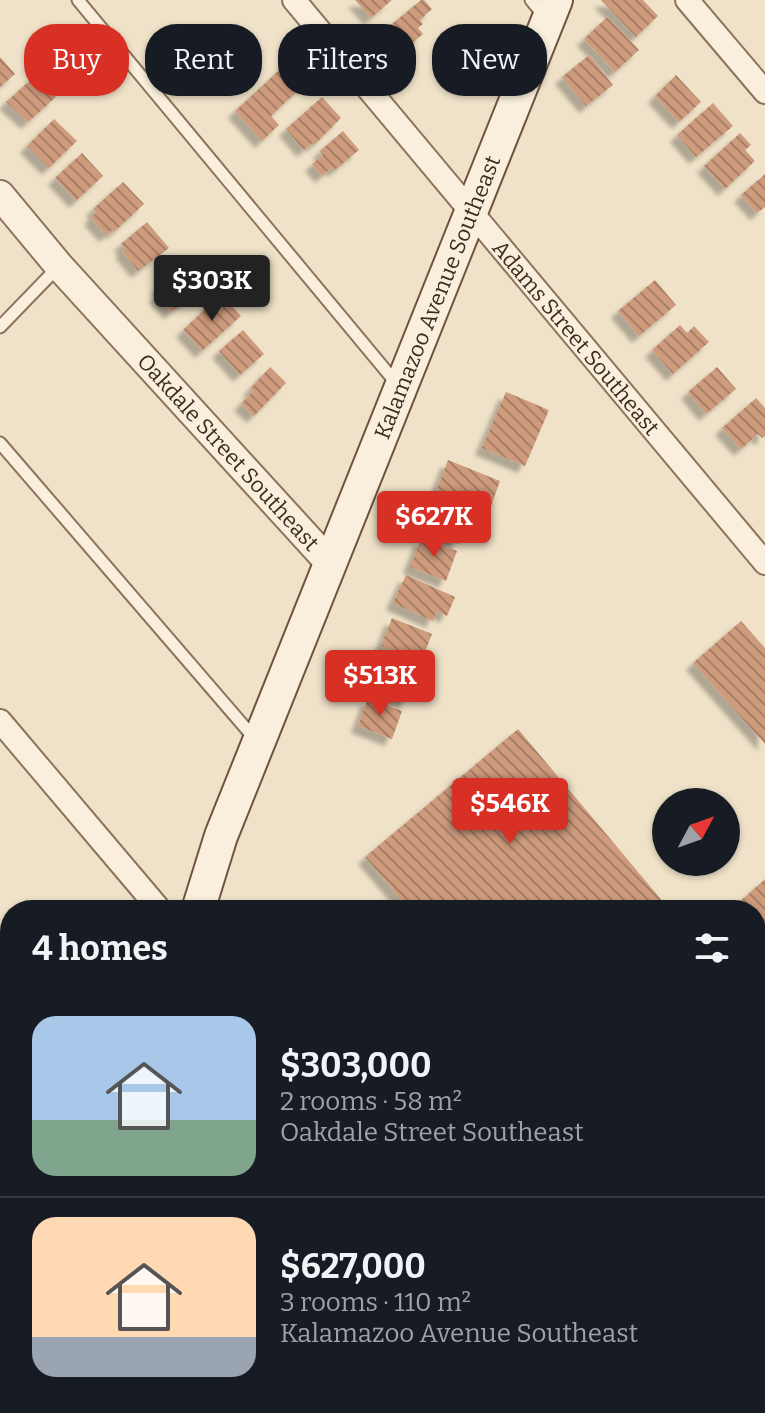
<!DOCTYPE html>
<html lang="en">
<head>
<meta charset="utf-8">
<style>
  :root { --surface:#171b24; --page:#20242c; --text:#f1f3f6; --muted:#9ea1a6; --line:#363941; --accent:#d93025 }
  body { margin:0; font-family:Bitter,serif; background:var(--page); color:var(--text); height:100vh; display:flex; flex-direction:column; font-size:30px; white-space:nowrap }
  * { box-sizing:border-box; margin:0 }
  p { font-size:26px; color:var(--muted) }
  .icon { flex:none; width:44px; height:44px; fill:none; stroke:currentColor; stroke-width:2; stroke-linecap:round; stroke-linejoin:round }
  .map { position:relative; flex:1; overflow:hidden }
  .drawer { position:absolute; left:0px; top:900px; width:766px; height:514px; display:flex; flex-direction:column; background:var(--surface); border-radius:32px 32px 0 0; box-shadow:0 2px 6px #0004 }
  .drawer>* { flex:none }
  .guide { position:absolute; left:24px; top:24px; width:718px; height:72px; display:flex; gap:16px }
  .needle { width:52px; rotate:49deg }
  .tools { position:absolute; left:652px; top:788px; display:grid; gap:16px }
  .tools a { display:grid; place-items:center; width:88px; height:88px; border-radius:50%; background:var(--surface); box-shadow:0 2px 6px #0004; font-size:40px }
  .price { position:absolute; translate:-50% -68px; padding:0 18px; border-radius:8px; background:var(--accent); color:#fff; font-size:26px; line-height:52px; filter:drop-shadow(0 2px 4px #0008) }
  .price::after { content:''; position:absolute; left:50%; top:48px; width:24px; height:18px; margin-left:-12px; background:inherit; clip-path:polygon(0 0,100% 0,50% 100%) }
  .price.active { background:#222; color:#fff }
  ul { padding:0; list-style:none }
  li { display:flex; align-items:center; gap:24px; height:200px; padding:0 32px }
  li+li { border-top:2px solid var(--line) }
  li span { display:grid; place-items:center; flex:none; width:224px; height:160px; border-radius:24px; color:#555 }
  li>.icon { margin-inline-start:auto }
  span .icon { width:96px; height:96px; fill:#fffc; stroke-width:1 }
  li b { font-size:34px }
  h2 { display:flex; justify-content:space-between; align-items:center; height:96px; padding:0 32px; font-size:34px }
  .chip { padding:0 28px; border-radius:32px; background:var(--surface); box-shadow:0 2px 6px #0004; font-size:28px; line-height:72px }
  .chip.active { background:var(--accent); color:#fff }
  .map>svg:first-child { display:block }
</style>
</head>
<body>
<div class="map">
<svg width="765" height="1413" viewBox="0 0 765 1413">
  <defs>
    <pattern id="building-back-hatch" width="6" height="6" patternUnits="userSpaceOnUse" patternTransform="scale(2)"><rect width="6" height="6" fill="#ce9b7d"/><path d="M-1 5l2 2M0 0l6 6M5-1l2 2" fill="none" stroke="#a87f66"/></pattern>
    <filter id="shadow"><feDropShadow dx="-7" dy="7" stdDeviation="2" flood-color="#0004"/></filter>
  </defs>
  <rect width="100%" height="100%" fill="#efe2c8"/>
  <g fill="url(#building-back-hatch)" filter="url(#shadow)">
    <path d="M355 0H392L371 18Z"/>
    <path d="M421 0H424L432 9 420 20 423 24 418 28 423 34 392 60 375 38Z"/>
    <path d="M601 0H643L658 16 636 37Z"/>
    <path d="M607 17 639 50 615 72 584 39Z"/>
    <path d="M589 55 613 85 586 106 562 77Z"/>
    <path d="M0 57 15 74 0 87Z"/>
    <path d="M289 61 308 81 271 116 279 125 262 141 235 111Z"/>
    <path d="M36 75 56 97 28 122 6 102Z"/>
    <path d="M676 75 701 102 679 122 655 96Z"/>
    <path d="M322 97 341 118 314 145 312 143 304 150 286 129Z"/>
    <path d="M713 103 733 126 696 157 677 135Z"/>
    <path d="M54 119 77 141 49 168 27 146Z"/>
    <path d="M343 131 359 150 335 170 332 167 322 176 312 164 323 155 320 151Z"/>
    <path d="M740 133 751 145 745 150 755 161 725 189 704 166Z"/>
    <path d="M82 153 103 176 76 201 55 178Z"/>
    <path d="M765 174V207L757 213 741 195Z"/>
    <path d="M123 182 144 204 114 232 112 230 106 235 91 218 96 213 93 209Z"/>
    <path d="M147 222 169 248 138 271 122 251 125 248 121 244Z"/>
    <path d="M182 266 201 289 171 312 156 295 161 291 158 287Z"/>
    <path d="M655 280 676 305 639 336 618 311Z"/>
    <path d="M221 294 241 316 202 351 183 330Z"/>
    <path d="M680 325 687 333 694 326 709 342 673 374 652 350Z"/>
    <path d="M243 330 264 354 240 375 219 351Z"/>
    <path d="M270 367 286 383 254 416 241 404 253 391 250 389Z"/>
    <path d="M717 367 736 389 706 414 688 392Z"/>
    <path d="M506 392 549 410 525 466 482 448Z"/>
    <path d="M756 398 765 408V436L762 438 758 434 741 449 722 428Z"/>
    <path d="M448 460 500 481 490 509 437 489Z"/>
    <path d="M430 504 467 518 458 544 421 530Z"/>
    <path d="M421 538 457 551 446 581 410 567Z"/>
    <path d="M406 575 455 597 447 616 437 611 433 621 393 603Z"/>
    <path d="M392 618 432 634 421 662 381 646Z"/>
    <path d="M741 621 765 648V744L693 663Z"/>
    <path d="M385 660 418 674 407 702 373 689Z"/>
    <path d="M368 698 402 711 392 739 358 726Z"/>
    <path d="M518 729 670 910H410L365 857Z"/>
    <path d="M765 879V940L756 930V910H738L735 906Z"/>
    <path d="M765 1266V1336L756 1345V1274Z"/>
    <path d="M137 1404H336L331 1413H153Z"/>
  </g>
  <g fill="none" stroke-linecap="round" stroke-linejoin="round">
    <defs>
      <g id="service">
        <path d="M78 0 397 384"/>
        <path d="M531 0 545 17"/>
        <path d="M0 327 59 266"/>
        <path d="M0 443 255 739"/>
        <path d="M0 1247 10 1252"/>
      </g>
      <g id="minor">
        <path id="s1" d="M294 0 765 563"/>
        <path d="M687 0 765 92"/>
        <path d="M0 721 160 910"/>
        <path d="M0 1105 10 1111"/>
        <path d="M58 1404 74 1413"/>
      </g>
      <g id="tertiary">
        <path id="s2" d="M0 195 59 266 330 563"/>
        <path d="M756 1094 765 1085"/>
        <path d="M429 1413 438 1404"/>
      </g>
      <g id="secondary">
        <path id="s3" d="M198 910 221 836 556 0"/>
        <path d="M0 1411 10 1385"/>
      </g>
    </defs>
    <use href="#service" stroke="#8c735c" stroke-width="15"/>
    <use href="#minor" stroke="#8c735c" stroke-width="26"/>
    <use href="#tertiary" stroke="#8c735c" stroke-width="32"/>
    <use href="#secondary" stroke="#6e543f" stroke-width="36"/>
    <use href="#service" stroke="#faefdc" stroke-width="11"/>
    <use href="#minor" stroke="#faefdc" stroke-width="22"/>
    <use href="#tertiary" stroke="#faefdc" stroke-width="28"/>
    <use href="#secondary" stroke="#faefdc" stroke-width="32"/>
  </g>
  <g text-anchor="middle" stroke-width="6" stroke-linejoin="round" paint-order="stroke">
    <g font-size="22" fill="#3c2c20" stroke="#f7ecd8">
      <text dy="8" stroke="none"><textPath href="#s3" startOffset="658">Kalamazoo Avenue Southeast</textPath></text>
      <text dy="8" stroke="none"><textPath href="#s1" startOffset="440">Adams Street Southeast</textPath></text>
      <text dy="8" stroke="none"><textPath href="#s2" startOffset="344">Oakdale Street Southeast</textPath></text>
    </g>
  </g>
</svg>
<div class="tools">
<a><svg class="needle" viewBox="-14 -14 28 28"><path d="M0-13l5 13h-10z" fill="#e53935"/><path d="M0 13l5-13h-10z" fill="#9ea1a6"/></svg></a>
</div>
<b class="price active" style="left:212px;top:323px">$303K</b>
<b class="price" style="left:434px;top:559px">$627K</b>
<b class="price" style="left:380px;top:718px">$513K</b>
<b class="price" style="left:510px;top:846px">$546K</b>
<div class="guide">
<a class="chip active">Buy</a>
<a class="chip">Rent</a>
<a class="chip">Filters</a>
<a class="chip">New</a>
</div>
<section class="drawer">
<h2>4 homes<svg class="icon" aria-label="filters" viewBox="0 0 24 24"><path d="M4 7h16M4 17h16"/><circle cx="9" cy="7" r="2"/><circle cx="15" cy="17" r="2"/></svg></h2>
<ul>
<li><span style="background:linear-gradient(#a9c7e8 65%,#7fa58c 0)"><svg class="icon" aria-label="home" viewBox="0 0 24 24"><path d="M3 11l9-7 9 7M6 9v11h12V9"/></svg></span><div><b>$303,000</b><p>2 rooms · 58 m²</p><p>Oakdale Street Southeast</p></div></li>
<li><span style="background:linear-gradient(#ffd9b3 75%,#9aa5b1 0)"><svg class="icon" aria-label="home" viewBox="0 0 24 24"><path d="M3 11l9-7 9 7M6 9v11h12V9"/></svg></span><div><b>$627,000</b><p>3 rooms · 110 m²</p><p>Kalamazoo Avenue Southeast</p></div></li>
</ul>
</section>
</div>
</body>
</html>
